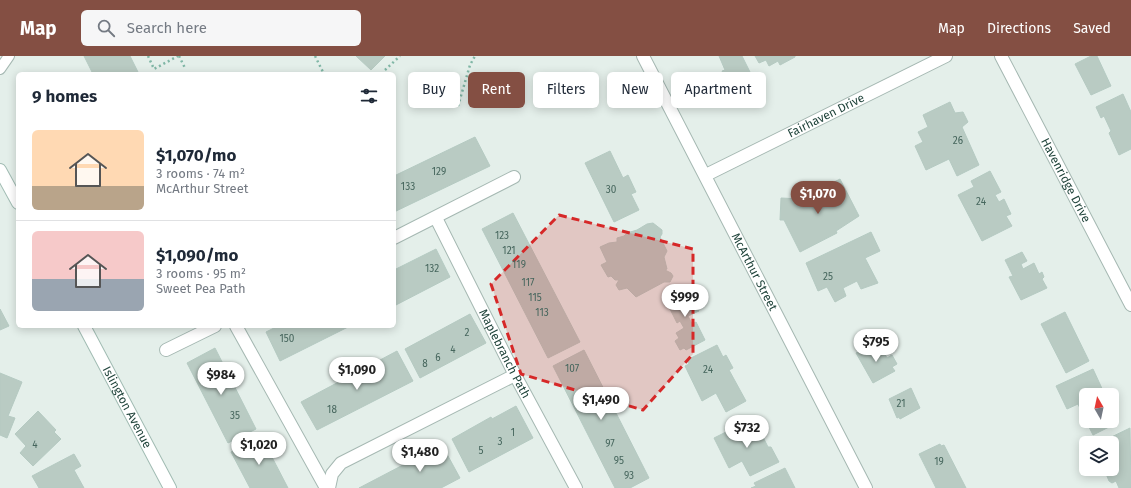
<!DOCTYPE html>
<html lang="en">
<head>
<meta charset="utf-8">
<style>
  :root { --surface:#fff; --page:#f6f6f7; --text:#1f2937; --muted:#747a83; --line:#e0e1e3; --accent:#844f43 }
  body { margin:0; font-family:"Fira Sans",sans-serif; background:var(--page); color:var(--text); height:100vh; display:flex; flex-direction:column; font-size:15px; white-space:nowrap }
  * { box-sizing:border-box; margin:0 }
  p { font-size:13px; color:var(--muted) }
  .icon { flex:none; width:22px; height:22px; fill:none; stroke:currentColor; stroke-width:2; stroke-linecap:round; stroke-linejoin:round }
  .map { position:relative; flex:1; overflow:hidden }
  .drawer { position:absolute; left:16px; top:16px; width:380px; height:256px; display:flex; flex-direction:column; background:var(--surface); border-radius:6px; box-shadow:0 2px 10px #0003 }
  .drawer>* { flex:none }
  .hud { position:absolute; left:408px; top:16px; width:380px; height:36px; display:flex; gap:8px }
  .needle { width:26px; rotate:351deg }
  .buttons { position:absolute; left:1079px; top:332px; display:grid; gap:8px }
  .buttons a { display:grid; place-items:center; width:40px; height:40px; border-radius:6px; background:var(--surface); box-shadow:0 2px 10px #0003; font-size:20px }
  .price { position:absolute; translate:-50% -34px; padding:0 9px; border-radius:14px; background:#fff; color:#222; font-size:13px; line-height:26px; filter:drop-shadow(0 1px 2px #0008) }
  .price::after { content:''; position:absolute; left:50%; top:24px; width:12px; height:9px; margin-left:-6px; background:inherit; clip-path:polygon(0 0,100% 0,50% 100%) }
  .price.selected { background:var(--accent); color:#fff }
  ul { padding:0; list-style:none }
  li { display:flex; align-items:center; gap:12px; height:100px; padding:0 16px }
  li+li { border-top:1px solid var(--line) }
  li span { display:grid; place-items:center; flex:none; width:112px; height:80px; border-radius:6px; color:#555 }
  li>.icon { margin-inline-start:auto }
  span .icon { width:48px; height:48px; fill:#fffc; stroke-width:1 }
  li b { font-size:17px }
  h2 { display:flex; justify-content:space-between; align-items:center; height:48px; padding:0 16px; font-size:17px }
  .tag { padding:0 14px; border-radius:6px; background:var(--surface); box-shadow:0 2px 10px #0003; font-size:14px; line-height:36px }
  .tag.selected { background:var(--accent); color:#fff }
  header { display:flex; align-items:center; gap:24px; box-sizing:border-box; height:56px; padding:0 20px; background:var(--accent); color:#fff }
  header strong { font-size:19px }
  nav { display:flex; gap:22px; margin-inline-start:auto; font-size:14px }
  .search { width:280px; height:36px; background:var(--page); display:flex; align-items:center; gap:10px; box-sizing:border-box; padding:0 14px; border-radius:6px; color:var(--muted); font-size:15px }
  .map>svg:first-child { display:block }
</style>
</head>
<body>
<header>
<strong>Map</strong>
<div class="search"><svg class="icon" aria-label="search" viewBox="0 0 24 24"><circle cx="10" cy="10" r="6"/><path d="M15 15l6 6"/></svg>Search here</div>
<nav><a>Map</a><a>Directions</a><a>Saved</a></nav>
</header>
<div class="map">
<svg width="1131" height="432" viewBox="0 0 1131 432">
  <rect width="100%" height="100%" fill="#e4efea"/>
  <g fill="#b9cbc3" stroke="#b5cac2">
    <path d="M84 0H130L139 18H93Z"/>
    <path d="M356 0H385L371 14Z"/>
    <path d="M719 0H742L757 30 735 41 722 15 725 14Z"/>
    <path d="M755 0H795V1L780 9 778 5 769 10 766 4 759 7Z"/>
    <path d="M1091 0H1097L1111 30 1091 39 1075 8Z"/>
    <path d="M1123 38 1131 56V93L1119 99 1109 77 1111 75 1104 60 1101 62 1096 51Z"/>
    <path d="M950 46 955 57 963 56 968 66 962 71 979 109 957 120 949 103 926 114 915 90 923 86 918 76 928 71 923 59Z"/>
    <path d="M475 81 490 110 394 156V120Z"/>
    <path d="M610 95 623 122 628 119 636 136 631 138 639 154 614 166 585 107Z"/>
    <path d="M990 115 1001 136 995 139 999 146 1004 143 1011 158 1006 160 1012 170 982 185 958 139 974 131 971 125Z"/>
    <path d="M840 123 859 160 836 175 837 177 800 196 784 164H780L781 142 801 143Z"/>
    <path d="M513 157 580 286 548 302 482 173Z"/>
    <path d="M653 167 662 174V178L660 181 667 195 664 201 667 213 665 214 671 217 673 220 670 226H664L636 241 627 232 619 234 616 229 619 224H615L611 220 608 221 601 209 607 206 600 191 609 187 617 186V182L624 180 627 177 637 174 647 168Z"/>
    <path d="M871 176 880 195 865 202 878 227 861 233 857 225 843 232 846 240 835 246 827 231 818 235 806 207Z"/>
    <path d="M436 193 450 221 394 250V214Z"/>
    <path d="M1022 196 1027 205 1021 208 1023 213 1034 207 1039 218 1042 216 1044 221 1042 223 1047 232 1021 244 1009 221 1013 220 1005 204Z"/>
    <path d="M685 230 699 255 688 260 692 268 696 266 705 284 686 294 684 292 680 294 675 285 679 282 676 277 684 272 680 265 677 267 664 241Z"/>
    <path d="M0 253 9 270 0 274Z"/>
    <path d="M1065 256 1089 305 1066 317 1041 268Z"/>
    <path d="M470 258 486 287 420 322 405 293Z"/>
    <path d="M278 270H350L280 305 266 276Z"/>
    <path d="M875 287 880 296 883 295 887 302 892 299 897 308 892 311 895 315 873 327 856 297Z"/>
    <path d="M717 289 723 301 726 299 733 312 729 314 746 345 726 356 716 337 702 345 685 310 689 308 687 304Z"/>
    <path d="M215 292 256 373 228 387 187 307Z"/>
    <path d="M584 294 649 422 630 432H615L553 310Z"/>
    <path d="M397 295 413 325 317 374 301 346Z"/>
    <path d="M1093 313 1105 339H1086V365L1078 348 1067 353 1056 330Z"/>
    <path d="M0 317 22 326 8 360 15 362 7 382 0 379Z"/>
    <path d="M911 332 920 352 900 363 899 361 897 362 889 343Z"/>
    <path d="M516 350 533 382 469 416 452 383 491 361 492 363Z"/>
    <path d="M38 355 56 374 54 376 61 383 33 410 20 397 26 390 15 378Z"/>
    <path d="M1086 365H1111L1113 369 1093 379Z"/>
    <path d="M756 367 768 391H771L779 406 750 420 742 405 729 412 714 382 734 372 736 377Z"/>
    <path d="M1130 372 1131 432H1119L1116 425 1112 427 1109 425 1104 413H1112V387H1099Z"/>
    <path d="M261 380 288 432H250L231 396Z"/>
    <path d="M940 388 941 390 944 389 966 432H936L919 398Z"/>
    <path d="M442 389 460 422 441 432H359L403 409 402 408Z"/>
    <path d="M74 398 81 410 74 414 84 432H39L32 420Z"/>
    <path d="M785 412 795 432H751L756 430 754 427Z"/>
  </g>
  <g fill="none" stroke-linecap="round" stroke-linejoin="round">
    <defs>
      <path id="service" d="M0 13 9 0"/>
      <g id="minor">
        <path id="s1" d="M643 0 866 432"/>
        <path id="s2" d="M1001 0 1131 249"/>
        <path id="s3" d="M706 119 946 0"/>
        <path id="s4" d="M436 162 515 319 576 432"/>
        <path d="M394 182 514 121"/>
        <path d="M236 270 326 432"/>
        <path d="M166 294 215 270"/>
        <path d="M329 432 332 418 341 407 515 319"/>
      </g>
      <g id="secondary">
        <path d="M0 114 18 147"/>
        <path id="s5" d="M84 270 170 432"/>
      </g>
    </defs>
    <use href="#service" stroke="#a5b8b2" stroke-width="12"/>
    <use href="#minor" stroke="#a5b8b2" stroke-width="14"/>
    <use href="#secondary" stroke="#a1bcb3" stroke-width="14"/>
    <g stroke="#80b7a6" stroke-width="2.5" stroke-dasharray="2 3" stroke-linecap="butt">
      <path d="M148 0 154 13 178 0"/>
      <path d="M179 0 185 12"/>
      <path d="M315 0 324 18"/>
      <path d="M385 14 400 0"/>
      <path d="M458 50 470 9 475 0"/>
    </g>
    <use href="#service" stroke="#fff" stroke-width="10"/>
    <use href="#minor" stroke="#fff" stroke-width="12"/>
    <use href="#secondary" stroke="#fff" stroke-width="12"/>
  </g>
  <path fill="#d62828" fill-opacity="0.2" stroke="#d62828" stroke-width="3" stroke-dasharray="8 5" stroke-linejoin="round" d="M559 159 693 193V298L643 354 521 318 491 228Z"/>
  <g text-anchor="middle" stroke-width="3" stroke-linejoin="round" paint-order="stroke">
    <g font-size="10" fill="#46665d">
      <text x="958" y="88">26</text>
      <text x="439" y="119">129</text>
      <text x="408" y="134">133</text>
      <text x="611" y="137">30</text>
      <text x="981" y="149">24</text>
      <text x="502" y="183">123</text>
      <text x="509" y="198">121</text>
      <text x="519" y="212">119</text>
      <text x="432" y="216">132</text>
      <text x="828" y="224">25</text>
      <text x="528" y="230">117</text>
      <text x="535" y="245">115</text>
      <text x="542" y="260">113</text>
      <text x="467" y="280">2</text>
      <text x="287" y="286">150</text>
      <text x="453" y="297">4</text>
      <text x="438" y="305">6</text>
      <text x="425" y="311">8</text>
      <text x="572" y="316">107</text>
      <text x="708" y="317">24</text>
      <text x="901" y="351">21</text>
      <text x="332" y="357">18</text>
      <text x="235" y="363">35</text>
      <text x="513" y="380">1</text>
      <text x="500" y="389">3</text>
      <text x="610" y="391">97</text>
      <text x="35" y="392">4</text>
      <text x="481" y="398">5</text>
      <text x="619" y="408">95</text>
      <text x="939" y="409">19</text>
      <text x="629" y="423">93</text>
    </g>
    <g font-size="12" fill="#20443b" stroke="#f5fbf8">
      <text dy="4" stroke="none"><textPath href="#s3" startOffset="134">Fairhaven Drive</textPath></text>
      <text dy="4" stroke="none"><textPath href="#s2" startOffset="140">Havenridge Drive</textPath></text>
      <text dy="4" stroke="none"><textPath href="#s1" startOffset="243">McArthur Street</textPath></text>
      <text dy="4" stroke="none"><textPath href="#s4" startOffset="152">Maplebranch Path</textPath></text>
      <text dy="4" stroke="none"><textPath href="#s5" startOffset="92">Islington Avenue</textPath></text>
    </g>
  </g>
</svg>
<div class="buttons">
<a><svg class="needle" viewBox="-14 -14 28 28"><path d="M0-13l5 13h-10z" fill="#e53935"/><path d="M0 13l5-13h-10z" fill="#747a83"/></svg></a>
<a><svg class="icon" aria-label="layers" viewBox="0 0 24 24"><path d="M12 4l9 5-9 5-9-5zM3 14l9 5 9-5"/></svg></a>
</div>
<b class="price selected" style="left:818px;top:159px">$1,070</b>
<b class="price" style="left:685px;top:262px">$999</b>
<b class="price" style="left:876px;top:307px">$795</b>
<b class="price" style="left:357px;top:335px">$1,090</b>
<b class="price" style="left:221px;top:340px">$984</b>
<b class="price" style="left:601px;top:365px">$1,490</b>
<b class="price" style="left:747px;top:393px">$732</b>
<b class="price" style="left:259px;top:410px">$1,020</b>
<b class="price" style="left:420px;top:417px">$1,480</b>
<div class="hud">
<a class="tag">Buy</a>
<a class="tag selected">Rent</a>
<a class="tag">Filters</a>
<a class="tag">New</a>
<a class="tag">Apartment</a>
</div>
<section class="drawer">
<h2>9 homes<svg class="icon" aria-label="filters" viewBox="0 0 24 24"><path d="M4 7h16M4 17h16"/><circle cx="9" cy="7" r="2"/><circle cx="15" cy="17" r="2"/></svg></h2>
<ul>
<li><span style="background:linear-gradient(#ffd9b3 70%,#b9a48a 0)"><svg class="icon" aria-label="home" viewBox="0 0 24 24"><path d="M3 11l9-7 9 7M6 9v11h12V9"/></svg></span><div><b>$1,070/mo</b><p>3 rooms · 74 m²</p><p>McArthur Street</p></div></li>
<li><span style="background:linear-gradient(#f6c9c9 60%,#9aa5b1 0)"><svg class="icon" aria-label="home" viewBox="0 0 24 24"><path d="M3 11l9-7 9 7M6 9v11h12V9"/></svg></span><div><b>$1,090/mo</b><p>3 rooms · 95 m²</p><p>Sweet Pea Path</p></div></li>
</ul>
</section>
</div>
</body>
</html>
